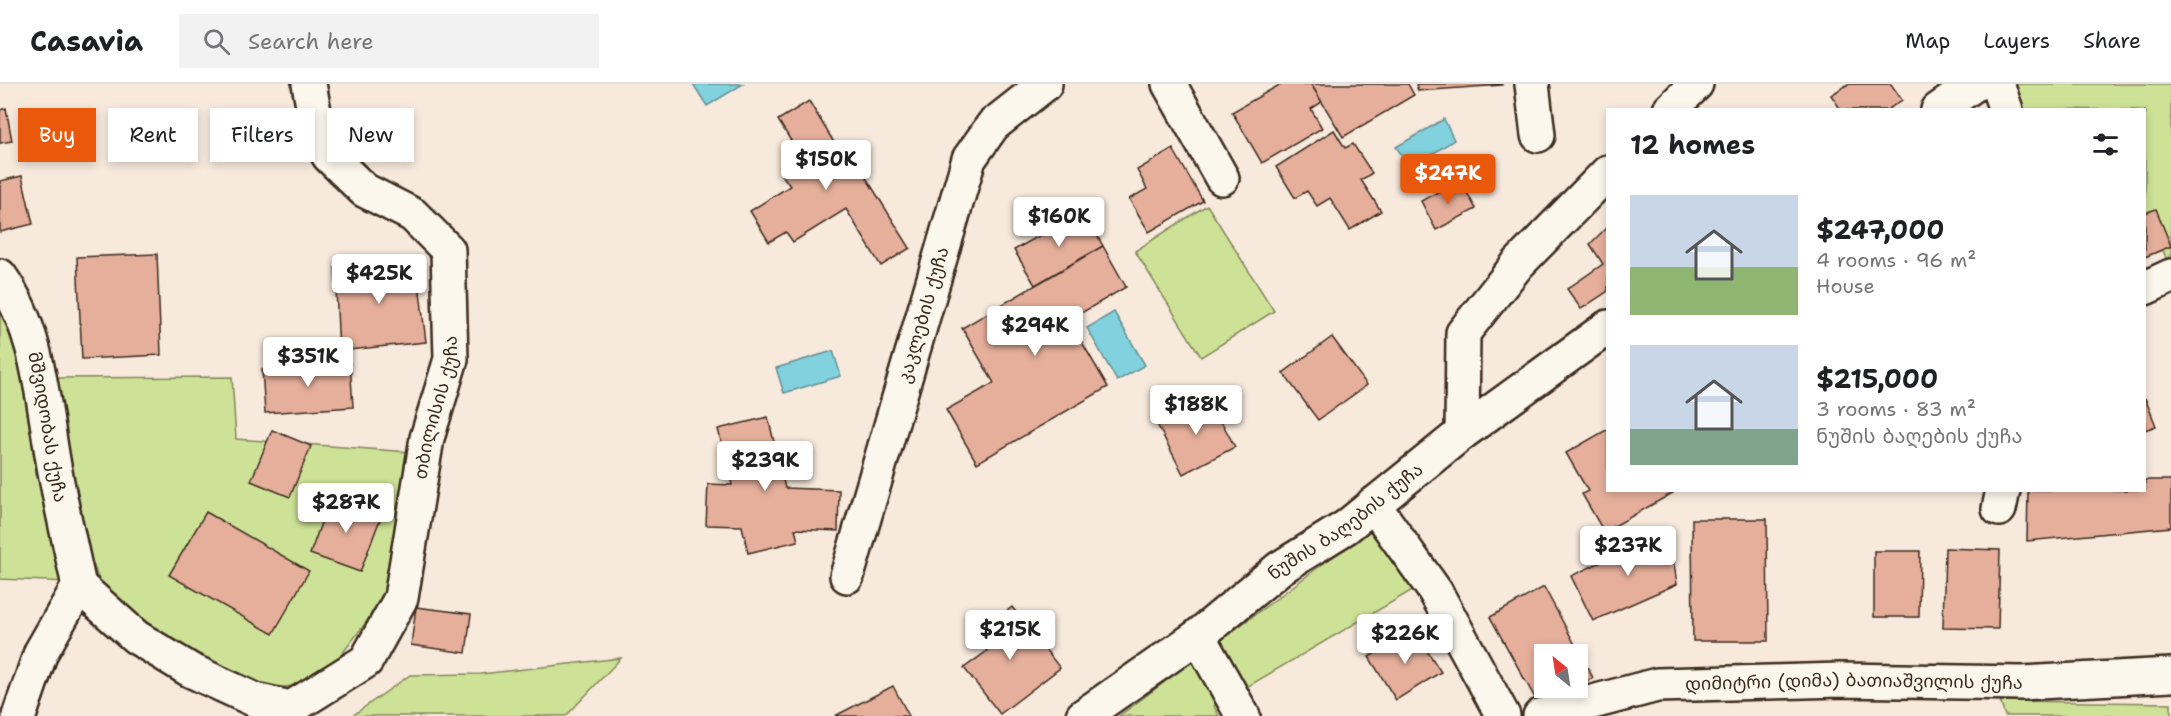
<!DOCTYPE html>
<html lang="en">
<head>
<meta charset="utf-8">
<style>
  :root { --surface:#fff; --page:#f2f2f2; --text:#202124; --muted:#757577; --line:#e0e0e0; --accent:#ea580c }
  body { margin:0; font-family:"Shantell Sans","Noto Sans Georgian",sans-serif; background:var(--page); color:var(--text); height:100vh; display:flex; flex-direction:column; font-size:22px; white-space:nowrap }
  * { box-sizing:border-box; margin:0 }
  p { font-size:20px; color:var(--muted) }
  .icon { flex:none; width:33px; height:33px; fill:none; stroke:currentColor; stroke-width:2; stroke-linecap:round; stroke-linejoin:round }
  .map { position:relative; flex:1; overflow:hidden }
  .panel { position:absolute; left:1606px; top:24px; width:540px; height:384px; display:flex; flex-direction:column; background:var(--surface); border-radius:0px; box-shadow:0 3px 9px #0003 }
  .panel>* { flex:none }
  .guide { position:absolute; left:18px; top:24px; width:570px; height:54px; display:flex; gap:12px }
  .needle { width:39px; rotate:330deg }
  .buttons { position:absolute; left:1534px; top:560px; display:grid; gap:12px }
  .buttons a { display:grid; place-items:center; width:54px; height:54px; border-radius:0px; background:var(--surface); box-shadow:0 3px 9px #0003; font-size:30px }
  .price { position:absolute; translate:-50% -51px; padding:0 14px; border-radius:6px; background:#fff; color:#222; font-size:20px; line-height:39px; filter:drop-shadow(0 2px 3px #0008) }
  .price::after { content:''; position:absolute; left:50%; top:36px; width:18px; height:14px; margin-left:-9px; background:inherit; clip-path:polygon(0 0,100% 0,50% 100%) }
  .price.current { background:var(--accent); color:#fff }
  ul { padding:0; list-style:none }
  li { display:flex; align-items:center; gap:18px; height:150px; padding:0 24px }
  li span { display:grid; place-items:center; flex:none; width:168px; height:120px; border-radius:0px; color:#555 }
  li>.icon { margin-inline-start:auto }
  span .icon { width:72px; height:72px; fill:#fffc; stroke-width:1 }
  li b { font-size:26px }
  h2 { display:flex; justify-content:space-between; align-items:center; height:72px; padding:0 24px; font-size:26px }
  .tag { padding:0 21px; border-radius:0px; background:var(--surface); box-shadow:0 3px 9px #0003; font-size:21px; line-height:54px }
  .tag.current { background:var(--accent); color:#fff }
  header { display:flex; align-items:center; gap:36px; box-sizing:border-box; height:84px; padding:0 30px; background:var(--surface); border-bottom:2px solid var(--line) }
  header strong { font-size:28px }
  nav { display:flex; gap:33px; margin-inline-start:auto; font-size:21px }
  .search { width:420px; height:54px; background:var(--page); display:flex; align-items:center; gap:15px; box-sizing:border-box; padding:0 21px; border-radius:0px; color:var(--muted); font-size:22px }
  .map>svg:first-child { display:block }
</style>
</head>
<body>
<header>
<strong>Casavia</strong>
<div class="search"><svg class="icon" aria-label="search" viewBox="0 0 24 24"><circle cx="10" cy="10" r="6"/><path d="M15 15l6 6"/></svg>Search here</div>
<nav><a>Map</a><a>Layers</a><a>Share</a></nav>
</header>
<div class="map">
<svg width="2171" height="632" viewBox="0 0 2171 632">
  <rect width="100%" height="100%" fill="#f7e9dc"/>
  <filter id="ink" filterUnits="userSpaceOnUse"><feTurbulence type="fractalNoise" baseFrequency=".0167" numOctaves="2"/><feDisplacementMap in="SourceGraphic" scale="12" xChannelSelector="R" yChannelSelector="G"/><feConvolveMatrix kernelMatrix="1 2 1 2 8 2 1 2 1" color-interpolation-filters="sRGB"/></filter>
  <g filter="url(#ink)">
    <g fill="#cde297" stroke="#84865a" stroke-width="1.5">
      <path d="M2010 0H2171V177L2168 178 2145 126V26L2020 25Z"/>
      <path d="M1207 121 1274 227 1201 273 1135 167Z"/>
      <path d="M0 220 11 247 24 294 36 390 70 498 0 495Z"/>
      <path d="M232 293 236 355 408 368 388 502 367 537 332 583 309 600 275 604 222 590 144 545 102 504 87 464 52 294Z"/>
      <path d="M1375 441 1416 504 1214 622 1219 632H1119Z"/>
      <path d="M621 574 566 632H352L410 591 481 590Z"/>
      <path d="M2000 617 2171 619V632H2005Z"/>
    </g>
    <g fill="#81d1de" stroke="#658e91" stroke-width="1.5">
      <path d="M693 0H743L707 22Z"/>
      <path d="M1444 35 1454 56 1411 84 1396 63Z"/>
      <path d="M1114 228 1145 281 1117 297 1087 244Z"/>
      <path d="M833 267 841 292 784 309 776 284Z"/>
    </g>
    <g fill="#e5af9b" stroke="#3b2a1e" stroke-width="1.5">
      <path d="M1281 0H1311L1322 18 1311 25 1322 44 1262 79 1232 28Z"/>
      <path d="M1311 0H1408L1414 11 1343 53Z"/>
      <path d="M1416 0H1502V1L1418 7Z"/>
      <path d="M1848 0H1891L1902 16 1887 26H1841L1831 11Z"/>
      <path d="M809 17 844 75 852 71 910 164 881 182 846 125 793 158 786 148 769 158 750 127 790 102 781 89 803 76 778 36Z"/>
      <path d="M6 24 12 57 0 59V26Z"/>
      <path d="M1334 46 1345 64 1353 60 1372 89 1361 96 1381 127 1350 146 1330 114 1317 122 1307 107 1295 114 1276 83Z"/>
      <path d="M1173 65 1203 117 1149 148 1129 115 1147 105 1137 86Z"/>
      <path d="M22 92 33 140 0 148V97Z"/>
      <path d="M1460 96 1476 125 1436 146 1421 117Z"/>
      <path d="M2156 125 2171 162 2145 173V129Z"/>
      <path d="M1083 127 1103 162 1035 201 1014 166Z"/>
      <path d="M1608 142V207L1581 225 1567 205 1603 180 1590 160Z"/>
      <path d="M1103 162 1126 203 1069 236 1108 303 977 379 946 326 994 299 962 244Z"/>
      <path d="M157 170 161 271 82 275 77 173Z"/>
      <path d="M416 174 426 258 339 267 335 184Z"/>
      <path d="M1332 253 1367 301 1318 336 1283 289Z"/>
      <path d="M350 279 353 323 265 329 262 285Z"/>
      <path d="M1208 313 1235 363 1183 390 1157 340Z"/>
      <path d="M2145 314 2156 342 2145 346Z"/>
      <path d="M768 333 785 404 839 406 838 447 795 445 798 457 748 469 742 442 706 441 708 400 732 401 718 345Z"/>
      <path d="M1608 345V406H1678L1604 448 1582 410 1588 407 1566 369Z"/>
      <path d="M272 346 311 362 290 413 251 397Z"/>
      <path d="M2145 396H2171V443L2027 457 2028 406H2145Z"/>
      <path d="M331 411 382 430 360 488 310 470Z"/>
      <path d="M206 428 309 487 273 550 169 491Z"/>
      <path d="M1692 435H1767L1768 557H1693Z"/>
      <path d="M1669 446 1677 500 1593 537 1571 492Z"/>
      <path d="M1945 464 2000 466 1998 545 1943 544Z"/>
      <path d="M1874 467H1920L1919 533H1874Z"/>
      <path d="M1544 503 1593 594 1578 602V570H1545V603H1576L1540 623 1490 533Z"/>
      <path d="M416 523 471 530 466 569 411 561Z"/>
      <path d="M1012 523 1060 584 1000 630 964 584 987 567 975 552Z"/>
      <path d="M1413 545 1441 588 1396 616 1369 573Z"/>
      <path d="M893 602 909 632H835Z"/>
    </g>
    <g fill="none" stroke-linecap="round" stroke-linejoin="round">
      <defs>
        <g id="minor">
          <path d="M1169 0 1222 94"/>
          <path d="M1532 0 1538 51"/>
          <path d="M1997 0 2006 26"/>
          <path d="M1670 26 1696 0"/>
          <path d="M1938 26 1975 0"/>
          <path id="s1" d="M0 192C38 245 42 312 53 376 60 418 70 460 79 502"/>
          <path d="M2145 204 2171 192"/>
          <path d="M1462 349 1463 249 1518 180 1608 88"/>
          <path d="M1373 420 1435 507 1503 632"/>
          <path d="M1999 425 2003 406"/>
          <path id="s2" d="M847 492 969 75 993 41 1045 0"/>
          <path id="s3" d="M79 502 136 553 190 586 255 616 291 624 366 577 401 514 427 354 451 275 448 166 413 131 364 106 329 72 319 55 309 0"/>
          <path d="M1198 552 1243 632"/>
          <path d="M19 632 41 568 79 502"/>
          <path id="s4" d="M1083 632 1198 552 1280 484 1346 443 1462 349 1608 243"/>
          <path id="s5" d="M1540 632 1657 601 1840 596 2022 599 2171 591"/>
        </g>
      </defs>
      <use href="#minor" stroke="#3b2a1e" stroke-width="38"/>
      <use href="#minor" stroke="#fbf7ec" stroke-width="33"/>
    </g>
  </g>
  <g text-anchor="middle" stroke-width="4.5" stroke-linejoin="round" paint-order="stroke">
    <g font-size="18" fill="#3b2a1e" stroke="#fbf7ec">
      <text dy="6" stroke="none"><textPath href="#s2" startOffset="272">კაკლების ქუჩა</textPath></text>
      <text dy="6" stroke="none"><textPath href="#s3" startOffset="603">თბილისის ქუჩა</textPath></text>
      <text dy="6" stroke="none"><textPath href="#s1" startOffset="160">მშვიდობას ქუჩა</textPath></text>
      <text dy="6" stroke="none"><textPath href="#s4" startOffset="327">ნუშის ბაღების ქუჩა</textPath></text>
      <text dy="6" stroke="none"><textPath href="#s5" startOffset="318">დიმიტრი (დიმა) ბათიაშვილის ქუჩა</textPath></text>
    </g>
  </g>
</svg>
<div class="buttons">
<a><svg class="needle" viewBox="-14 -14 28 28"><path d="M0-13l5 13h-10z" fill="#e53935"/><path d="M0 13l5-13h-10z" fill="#757577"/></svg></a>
</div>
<b class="price" style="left:826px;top:107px">$150K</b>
<b class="price current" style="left:1448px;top:121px">$247K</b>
<b class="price" style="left:1059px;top:164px">$160K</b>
<b class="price" style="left:379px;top:221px">$425K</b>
<b class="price" style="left:1035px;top:273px">$294K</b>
<b class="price" style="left:308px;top:304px">$351K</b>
<b class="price" style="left:1196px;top:352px">$188K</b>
<b class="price" style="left:765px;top:408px">$239K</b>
<b class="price" style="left:346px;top:450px">$287K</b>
<b class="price" style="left:1628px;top:493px">$237K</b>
<b class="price" style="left:1010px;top:577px">$215K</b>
<b class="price" style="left:1405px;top:581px">$226K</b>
<div class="guide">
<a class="tag current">Buy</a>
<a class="tag">Rent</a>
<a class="tag">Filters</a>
<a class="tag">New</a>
</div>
<section class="panel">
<h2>12 homes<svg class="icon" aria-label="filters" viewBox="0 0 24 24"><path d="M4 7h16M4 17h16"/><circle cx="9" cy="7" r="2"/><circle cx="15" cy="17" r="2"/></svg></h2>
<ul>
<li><span style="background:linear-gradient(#c9d6e8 60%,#8fb573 0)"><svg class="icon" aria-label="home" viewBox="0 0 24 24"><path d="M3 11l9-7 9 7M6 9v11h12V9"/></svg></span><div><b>$247,000</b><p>4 rooms · 96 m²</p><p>House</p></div></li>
<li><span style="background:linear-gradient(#c9d6e8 70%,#7fa58c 0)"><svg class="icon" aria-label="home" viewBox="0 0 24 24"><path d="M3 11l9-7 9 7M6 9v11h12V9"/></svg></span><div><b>$215,000</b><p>3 rooms · 83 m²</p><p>ნუშის ბაღების ქუჩა</p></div></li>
</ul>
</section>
</div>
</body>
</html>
